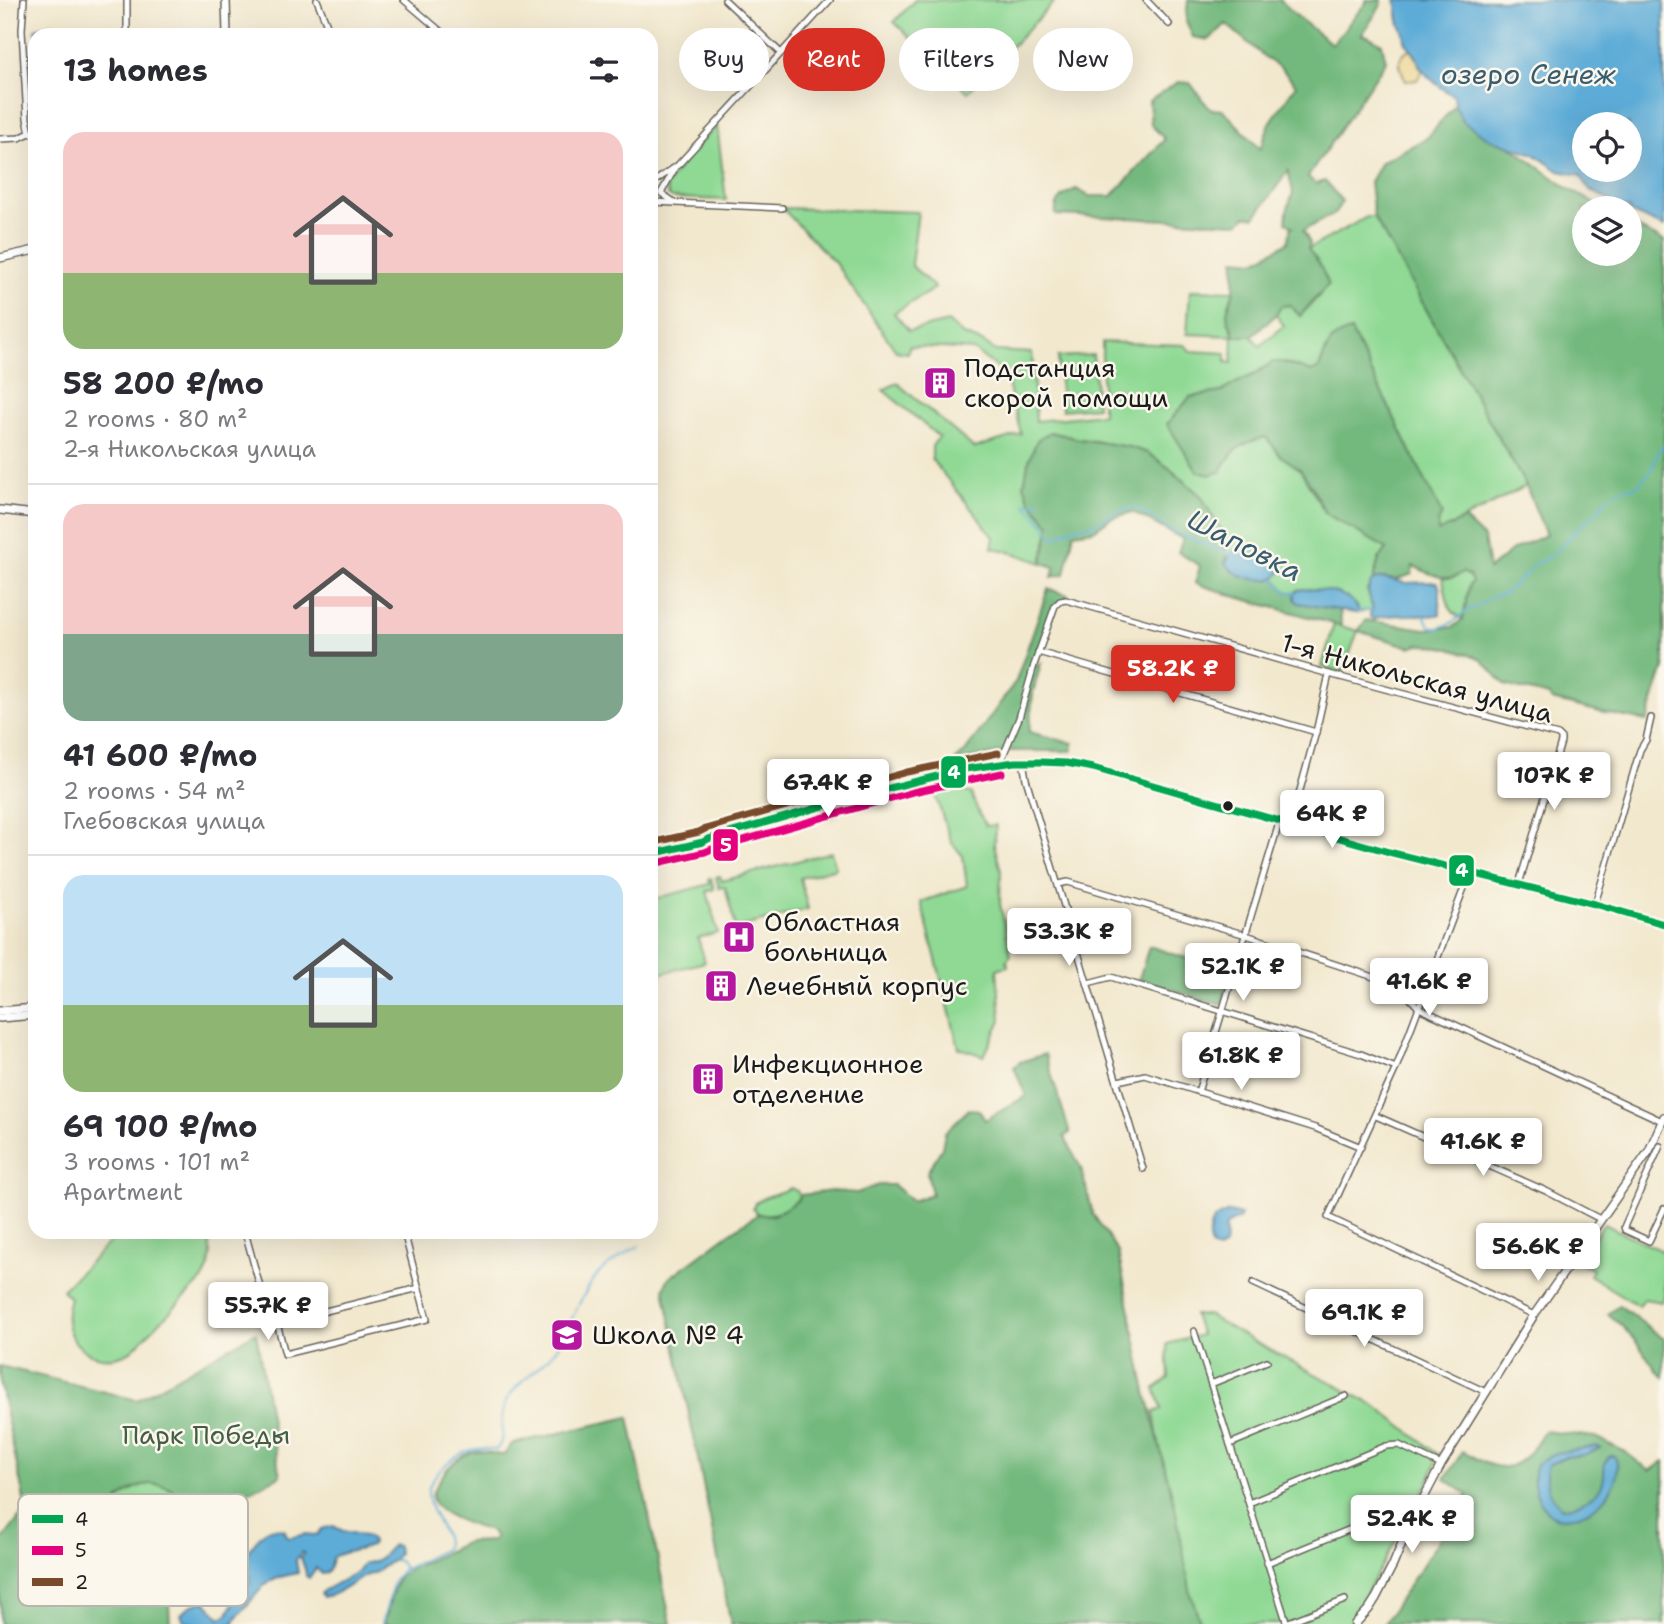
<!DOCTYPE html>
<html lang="en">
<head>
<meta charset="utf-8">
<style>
  :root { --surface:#fff; --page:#f7f7f7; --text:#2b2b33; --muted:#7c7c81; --line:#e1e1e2; --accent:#d93025 }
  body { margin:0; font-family:"Shantell Sans",sans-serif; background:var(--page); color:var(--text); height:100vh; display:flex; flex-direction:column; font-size:26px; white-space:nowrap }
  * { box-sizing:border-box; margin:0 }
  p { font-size:23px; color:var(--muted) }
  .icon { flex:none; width:38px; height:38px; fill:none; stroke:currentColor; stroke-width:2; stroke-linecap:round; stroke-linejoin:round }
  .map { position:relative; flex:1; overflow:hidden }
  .sheet { position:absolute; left:28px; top:28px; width:630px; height:1211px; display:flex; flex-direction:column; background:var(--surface); border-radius:21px; box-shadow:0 7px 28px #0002 }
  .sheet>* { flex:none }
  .top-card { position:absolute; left:679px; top:28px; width:665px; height:63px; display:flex; gap:14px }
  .controls { position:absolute; left:1572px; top:112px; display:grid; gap:14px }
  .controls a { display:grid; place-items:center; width:70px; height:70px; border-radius:50%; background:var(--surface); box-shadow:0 7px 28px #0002; font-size:35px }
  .price { position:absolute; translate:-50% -60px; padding:0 16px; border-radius:7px; background:#fff; color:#222; font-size:23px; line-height:46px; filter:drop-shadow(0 2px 4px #0008) }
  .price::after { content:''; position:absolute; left:50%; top:42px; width:21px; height:16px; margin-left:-10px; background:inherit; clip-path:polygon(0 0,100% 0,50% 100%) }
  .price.active { background:var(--accent); color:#fff }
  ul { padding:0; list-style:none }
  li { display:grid; align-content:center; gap:14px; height:371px; padding:0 35px }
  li+li { border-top:2px solid var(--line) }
  li span { display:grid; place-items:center; height:217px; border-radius:21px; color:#555 }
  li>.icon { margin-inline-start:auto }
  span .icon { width:126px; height:126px; fill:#fffc; stroke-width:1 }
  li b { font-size:30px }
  h2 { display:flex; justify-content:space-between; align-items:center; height:84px; padding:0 35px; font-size:30px }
  .tag { padding:0 24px; border-radius:32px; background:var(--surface); box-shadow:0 7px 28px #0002; font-size:24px; line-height:63px }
  .tag.active { background:var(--accent); color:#fff }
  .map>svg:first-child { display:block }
</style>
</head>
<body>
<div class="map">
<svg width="1664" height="1624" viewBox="0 0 1664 1624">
  <rect width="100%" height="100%" fill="#fbf7ec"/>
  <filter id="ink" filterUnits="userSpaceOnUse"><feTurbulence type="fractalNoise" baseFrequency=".0143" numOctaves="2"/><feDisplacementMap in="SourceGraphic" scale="14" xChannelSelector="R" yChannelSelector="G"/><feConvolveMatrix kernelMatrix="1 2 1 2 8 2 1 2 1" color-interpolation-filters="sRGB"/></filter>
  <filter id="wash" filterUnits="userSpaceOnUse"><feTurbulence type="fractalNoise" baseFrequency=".00686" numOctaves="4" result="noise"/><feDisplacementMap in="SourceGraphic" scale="28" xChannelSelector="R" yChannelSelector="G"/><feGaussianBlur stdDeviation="1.57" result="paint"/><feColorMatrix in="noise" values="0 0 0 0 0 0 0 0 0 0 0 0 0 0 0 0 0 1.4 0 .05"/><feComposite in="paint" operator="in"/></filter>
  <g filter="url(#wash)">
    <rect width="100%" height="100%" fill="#f2e8ce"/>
    <g fill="#8fd994" stroke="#567a58" stroke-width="2">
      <path d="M915 0H1056L968 92 894 22Z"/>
      <path d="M717 125 726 200 672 198 668 195 666 185 691 152Z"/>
      <path d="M782 208 918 212 911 265 935 288 894 313 909 331 948 322 963 335 982 342 996 351 1032 353 1036 421 1102 414V342L1184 345 1191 351 1226 353V362L1232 363 1233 336 1187 334 1190 290 1234 291C1231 300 1225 310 1228 320 1230 326 1233 329 1233 336H1251L1260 346 1284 326 1276 315 1281 306 1290 305 1300 316 1319 296 1325 287 1319 263 1308 249 1367 217H1374L1526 486 1438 533V523L1351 332C1327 337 1328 347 1319 368L1312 372 1282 362H1273L1253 375 1236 383 1221 392 1190 397 1220 472C1233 449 1240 443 1266 437L1281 456 1300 469 1325 513 1387 549 1379 559 1373 580 1367 590 1373 610 1359 612 1357 606 1349 598 1305 589 1298 590 1295 593 1286 591 1274 578 1281 572 1282 569C1266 553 1252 554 1231 554L1225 563 1227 553 1202 497 1169 468 1148 453 1096 441 1079 439 1050 432 1037 440V510L1050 525 1042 563 1007 551 992 548 994 537 932 460V446L939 437 883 390 897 383 974 448 1021 434 1007 380 999 369 973 350 909 346 908 353 896 351 835 263Z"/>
      <path d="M1093 355 1097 407 1062 410 1058 357Z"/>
      <path d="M1462 572 1469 576 1473 582 1469 585 1463 619C1444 611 1448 594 1442 577L1448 578Z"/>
      <path d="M1334 624 1358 631 1343 672 1322 667Z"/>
      <path d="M932 785 971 793 977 809 986 826 996 825 994 845 1001 870 1000 904 1011 955 1007 960 1008 966 997 969 1001 1020 984 1056 959 1048 921 902 967 886 963 856 951 842Z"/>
      <path d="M831 852 836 868 800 878 808 909 736 928 725 887 719 888 716 877 720 876 722 881Z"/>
      <path d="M711 878 714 889 707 891 718 933 698 938 705 962 655 975V979H652L651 900 710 884 709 879Z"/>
      <path d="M791 1188 797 1191 800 1195C793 1210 773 1216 758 1214L753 1209 755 1203 761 1199Z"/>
      <path d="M1604 1224 1664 1252V1298L1661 1302 1644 1299 1639 1306 1611 1289 1590 1275 1593 1270 1578 1260Z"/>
      <path d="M120 1232H203L209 1243 211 1253 209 1266 204 1278 131 1351C93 1372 55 1339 70 1298L62 1290Z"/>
      <path d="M1194 1315H1208L1244 1336 1377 1407 1439 1455 1427 1485 1349 1624H1195L1181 1593 1154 1412 1162 1409 1155 1388 1169 1378 1167 1344 1201 1335Z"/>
      <circle cx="151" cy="1527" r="43"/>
    </g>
    <g fill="#73b97e" stroke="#486a4d" stroke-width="2">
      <path d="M1188 0H1280L1300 19 1332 44 1366 3V0H1382L1381 5 1362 35 1368 36 1382 44 1386 61 1308 177 1316 184 1325 181 1342 201 1335 213 1303 231 1310 243 1308 249 1319 263 1329 285C1321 290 1307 308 1300 316L1290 305 1281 306 1276 315 1251 336H1233V329L1228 321 1227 312 1234 291 1235 259 1255 261 1288 242 1291 227H1293L1286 222 1287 211 1293 192 1288 171 1255 217 1246 216 1239 223 1056 215C1054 200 1064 195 1076 189L1089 196H1112L1165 139 1151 125 1149 101 1178 82 1190 83 1210 109 1223 110 1260 149 1270 123 1296 85 1281 68 1267 59 1226 24 1209 40 1193 37 1186 21Z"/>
      <path d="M1455 105 1566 187 1602 208H1584V254H1629V224L1664 241V667L1647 721 1604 713 1552 700 1549 696 1505 685 1480 658 1448 648 1419 644 1410 647 1358 631 1366 620 1425 629 1453 627 1463 619 1469 585 1472 582 1469 576 1463 572C1448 585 1429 573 1413 566L1412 574 1396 580 1384 578 1373 580 1379 559 1387 549 1325 513 1312 487 1300 469 1281 456 1266 437C1240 443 1233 449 1220 472L1210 475 1197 471 1167 424 1190 397 1221 392 1236 383 1253 375 1273 362H1282L1312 372 1319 368C1328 347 1327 337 1351 331L1442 514 1438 523V532L1464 519 1484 538 1489 569 1514 549 1546 535 1526 486 1374 217 1370 182 1381 162 1427 138Z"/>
      <path d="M1050 432 1079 439 1130 447 1148 453 1169 468 1202 497 1211 514 1226 536 1227 553 1225 563 1267 579 1274 578 1286 591 1295 593V599L1329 608 1340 610 1341 626 1240 598 1195 583 1200 566 1178 552 1183 539 1133 512 1111 518 1094 530 1074 533 1065 574 1052 577 1055 567 1042 563 1050 525 1029 499 1024 485 1028 463 1037 440Z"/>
      <path d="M1048 589 1068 595 1066 600 1056 604 1034 665 1037 666 1041 663 1033 692 1029 732 1073 743 1072 751H1008L954 762 965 752 1016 681Z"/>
      <path d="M1149 946 1231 973 1221 1005 1139 979Z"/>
      <path d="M1045 1054 1070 1133 1064 1136 1081 1168 1093 1214 1118 1252 1146 1392 1175 1507 1191 1595 1201 1624H731L664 1289 668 1279 728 1234 758 1214 773 1215 781 1211 798 1200 800 1195 832 1191 857 1193 878 1185H893L912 1201 932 1194 927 1172 942 1148 945 1132 969 1109 979 1110 985 1120 1026 1096 1014 1067 1020 1062Z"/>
      <path d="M1619 1305 1664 1339V1377L1658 1372 1636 1342 1621 1325 1608 1314Z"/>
      <path d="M256 1332 280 1476 193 1519C167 1441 70 1512 122 1559 135 1571 152 1572 167 1567L170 1624H0V1543L26 1509 0 1385V1366L137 1400Z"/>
      <path d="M629 1417 671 1624H384L391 1597 398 1577 410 1569 467 1542 492 1541 495 1537 490 1531C476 1527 431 1514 432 1496 433 1489 439 1482 442 1476 449 1466 459 1456 472 1452 484 1449 493 1455 504 1455L512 1444Z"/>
      <path d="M1544 1431 1595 1437 1624 1451 1650 1471 1664 1461V1624H1384L1468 1495 1445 1479 1463 1451C1505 1477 1519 1472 1544 1431Z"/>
    </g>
    <path fill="#eeda9e" stroke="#857b5d" stroke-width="2" d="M1410 49C1417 55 1417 63 1423 70L1417 80 1406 81C1400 68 1394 57 1410 49Z"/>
    <g fill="#5dacd7" stroke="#3c647a" stroke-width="2" fill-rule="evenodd">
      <path d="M1395 0H1664V227L1632 213 1629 211V208H1624L1590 190 1580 175 1559 171 1534 154 1490 139 1474 129 1462 121 1455 105 1454 96C1445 91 1424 75 1419 65 1418 62 1418 58 1415 55 1412 50 1408 46 1405 41 1405 32 1403 31 1400 24 1397 16 1399 8 1395 0ZM1584 124H1629V170H1584Z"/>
      <path d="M51 24 60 25 70 31 71 35H38L35 29Z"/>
      <path d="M1240 551C1255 553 1271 558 1282 569 1280 572 1279 576 1274 578 1264 583 1242 578 1233 571 1230 569 1228 566 1225 563L1233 552Z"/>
      <path d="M1384 578 1406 583 1432 582 1438 583 1440 591V614C1430 618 1421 614 1410 615 1399 615 1385 615 1374 619L1370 617V613L1373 609C1370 598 1364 590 1373 580Z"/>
      <path d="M1305 589C1323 589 1353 592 1359 612L1355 613 1298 603 1295 599V593L1298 590Z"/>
      <path d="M1229 1212 1241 1215 1240 1218 1226 1225C1224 1233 1227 1239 1225 1246L1218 1250 1212 1248C1207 1239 1208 1225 1216 1218 1220 1215 1225 1214 1229 1212Z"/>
      <path d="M1596 1446 1600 1448 1584 1455 1565 1457 1548 1465C1543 1483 1548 1496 1562 1508 1577 1506 1599 1497 1603 1482 1606 1471 1601 1464 1610 1456H1614C1624 1470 1610 1496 1598 1505 1588 1513 1568 1521 1556 1517 1548 1515 1544 1507 1540 1501 1533 1489 1532 1477 1536 1464L1556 1453Z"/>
      <path d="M333 1526 343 1531 368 1537 372 1542V1545C359 1552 345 1550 333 1557 330 1563 331 1573 322 1574L316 1568 309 1578 306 1576C306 1569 303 1565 301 1558L304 1554 302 1552 296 1560 298 1573 280 1577 263 1585 261 1589 236 1618 233 1624H194L183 1620 181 1614 190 1606 205 1601 220 1618 227 1615 238 1596 250 1581 251 1577 248 1575 235 1583 231 1581 237 1571 247 1563C246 1552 248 1550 255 1542 266 1530 267 1526 285 1530L286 1535 289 1538 306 1534 314 1535 318 1534 322 1529Z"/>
      <path d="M393 1545 397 1546 398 1553 393 1561C386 1563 384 1566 379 1570 374 1574 374 1572 368 1575 352 1581 340 1595 323 1597L321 1594 323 1591 357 1572 364 1563C378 1564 384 1553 393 1545Z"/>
    </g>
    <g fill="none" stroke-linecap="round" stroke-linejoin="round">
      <g stroke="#5dacd7" stroke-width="2">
        <path d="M1040 503 1025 504 1044 524 1054 538 1075 527 1092 525 1113 513 1129 508H1138L1172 531 1233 555"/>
        <path d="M1274 579 1286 591 1295 593"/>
        <path d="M1357 611 1372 610"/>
        <path d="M1425 617C1428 624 1430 627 1437 629L1453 622 1467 610 1476 607 1493 596 1505 593 1527 573 1535 564 1547 558 1558 550 1579 527 1600 509 1604 501 1609 496 1618 490 1637 486 1641 482 1650 472 1659 450 1664 446"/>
        <path d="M403 1570 445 1549C447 1541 445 1536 441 1528 425 1497 420 1487 450 1461 464 1449 479 1446 496 1450 508 1438 497 1415 507 1399 519 1380 539 1370 553 1353 564 1340 568 1325 576 1310 582 1298 590 1283 599 1273 610 1262 625 1254 639 1246"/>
        <path d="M382 1624 394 1580 404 1568 400 1562 394 1559"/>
      </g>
    </g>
  </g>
  <g filter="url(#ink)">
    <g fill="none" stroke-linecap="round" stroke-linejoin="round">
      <defs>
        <g id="minor">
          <path d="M24 0 22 30 27 119 30 133"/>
          <path d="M317 0 331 35"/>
          <path d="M404 0 445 35"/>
          <path d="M725 0 781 53"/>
          <path d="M1146 0 1169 24"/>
          <path d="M127 35V0"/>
          <path d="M0 139 19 138 30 133 35 134"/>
          <path d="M674 170 661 193 674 202"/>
          <path d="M651 184 678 165 830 0"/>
          <path d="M653 202 782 208"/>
          <path d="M1038 652 1316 732"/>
          <path d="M1023 761 1026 779 1143 1169"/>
          <path d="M1000 763 1019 718 1034 665 1055 606 1060 601 1066 600 1329 674 1558 735 1561 738V742L1519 884"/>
          <path d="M1291 823 1316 732 1329 674"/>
          <path d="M1470 872 1396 1068 1328 1217 1534 1315"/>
          <path d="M1059 884 1068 882 1246 935 1386 981 1409 997 1419 1008 1662 1121"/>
          <path d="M1595 904 1640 750 1646 740 1651 718"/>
          <path d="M1088 983 1111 977 1361 1054 1396 1068"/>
          <path d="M1118 1081 1145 1075 1315 1128 1361 1147"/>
          <path d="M1198 1092 1280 820"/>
          <path d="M1376 1116 1546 1191 1600 1219"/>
          <path d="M1660 1146 1624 1227 1625 1230 1649 1241 1664 1209"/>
          <path d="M245 1232 268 1316 277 1323"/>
          <path d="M404 1232 427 1319 285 1354 277 1323 419 1288"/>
          <path d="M1253 1283 1486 1392"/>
          <path d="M1194 1331 1287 1624"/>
          <path d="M1211 1384 1267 1361"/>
          <path d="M1230 1444 1346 1396"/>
          <path d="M1249 1503 1386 1446 1399 1445 1441 1465"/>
          <path d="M1267 1563 1422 1500"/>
          <path d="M1286 1623 1345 1600"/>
        </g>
        <g id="tertiary">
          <path d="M226 0 227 35"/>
          <path d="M0 258 35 250"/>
          <path d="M0 510 35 514"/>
          <path d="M651 854 703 842 708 839C768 822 828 804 888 788 959 769 1020 752 1093 768L1389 852 1595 904 1664 924"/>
          <path d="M0 1011 35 1008"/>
          <path d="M0 1018 35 1015"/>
          <path d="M1355 1624 1369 1609 1376 1598 1393 1565 1409 1526 1441 1465 1534 1315 1649 1151 1664 1117"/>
        </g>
      </defs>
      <use href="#minor" stroke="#67635a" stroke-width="8"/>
      <use href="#tertiary" stroke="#67635a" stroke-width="10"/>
      <use href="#minor" stroke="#fff" stroke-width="5"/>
      <use href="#tertiary" stroke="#fff" stroke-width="7"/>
      <defs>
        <path id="bus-1" d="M651 854 703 842 708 839 866 794 965 769 1015 762H1040L1066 763 1093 768 1389 852 1595 904 1664 924"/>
        <path id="bus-2" d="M653 864 705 852 712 849 913 792 1002 773"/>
        <path id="bus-3" d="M651 843 699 832 705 829 907 772 998 753"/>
      </defs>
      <use href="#bus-1" stroke="#fbf7ec" stroke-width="12"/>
      <use href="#bus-2" stroke="#fbf7ec" stroke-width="12"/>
      <use href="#bus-3" stroke="#fbf7ec" stroke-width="12"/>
      <use href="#bus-1" stroke="#00a651" stroke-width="7"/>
      <use href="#bus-2" stroke="#e5007d" stroke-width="7"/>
      <use href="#bus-3" stroke="#7a4b2a" stroke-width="7"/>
    </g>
  </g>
  <defs>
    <symbol id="building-square" viewBox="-11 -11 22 22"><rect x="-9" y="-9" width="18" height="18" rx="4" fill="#b5179e" stroke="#fbf7ec"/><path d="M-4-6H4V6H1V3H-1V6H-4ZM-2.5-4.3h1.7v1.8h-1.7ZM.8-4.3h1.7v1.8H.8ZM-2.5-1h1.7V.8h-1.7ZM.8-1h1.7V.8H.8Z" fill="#fff"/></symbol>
    <symbol id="hospital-square" viewBox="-11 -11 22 22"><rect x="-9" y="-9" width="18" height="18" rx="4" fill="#b5179e" stroke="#fbf7ec"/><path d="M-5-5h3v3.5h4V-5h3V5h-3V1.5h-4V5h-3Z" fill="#fff"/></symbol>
    <symbol id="school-square" viewBox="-11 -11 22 22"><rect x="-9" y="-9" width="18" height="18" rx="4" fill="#b5179e" stroke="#fbf7ec"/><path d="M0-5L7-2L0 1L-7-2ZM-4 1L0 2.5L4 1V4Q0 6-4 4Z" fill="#fff"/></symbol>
  </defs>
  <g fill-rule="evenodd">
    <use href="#building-square" x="921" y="364" width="38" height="38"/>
    <use href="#hospital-square" x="720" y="918" width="38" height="38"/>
    <use href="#building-square" x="702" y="967" width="38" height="38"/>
    <use href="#building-square" x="689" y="1060" width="38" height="38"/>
    <use href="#school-square" x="548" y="1316" width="38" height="38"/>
  </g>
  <circle fill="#1c1c1c" stroke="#fbf7ec" stroke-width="2.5" cx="1228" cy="806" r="6"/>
  <g text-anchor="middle" stroke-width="5" stroke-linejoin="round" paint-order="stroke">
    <g font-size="26" fill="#1c1c1c" stroke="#fbf7ec" text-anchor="start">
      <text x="964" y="377">Подстанция<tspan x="964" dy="30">скорой помощи</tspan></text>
      <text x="764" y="931">Областная<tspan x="764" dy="30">больница</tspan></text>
      <text x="746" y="995">Лечебный корпус</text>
      <text x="732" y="1073">Инфекционное<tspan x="732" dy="30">отделение</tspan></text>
      <text x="592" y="1344">Школа № 4</text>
    </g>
    <g font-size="26" fill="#1c1c1c" stroke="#fbf7ec">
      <text transform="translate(1417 678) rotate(15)" y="9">1-я Никольская улица</text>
    </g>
    <g font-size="26" fill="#445e46" stroke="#fbf7ec">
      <text x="206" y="1444">Парк Победы</text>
    </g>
    <g font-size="28" font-style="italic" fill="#395d70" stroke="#fbf7ec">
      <text x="1528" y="84">озеро Сенеж</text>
      <text transform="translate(1245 545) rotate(27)" y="10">Шаповка</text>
    </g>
  </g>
  <rect x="18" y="1494" width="230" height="112" rx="10" fill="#fbf7ec" stroke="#b8b5ae" stroke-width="2"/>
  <rect x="32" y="1515" width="31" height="8" fill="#00a651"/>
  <rect x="32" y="1546" width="31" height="9" fill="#e5007d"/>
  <rect x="32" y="1578" width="31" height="8" fill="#7a4b2a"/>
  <g font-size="19" fill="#1c1c1c">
    <text x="75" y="1526">4</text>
    <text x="75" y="1557">5</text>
    <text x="75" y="1589">2</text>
  </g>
  <g stroke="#fbf7ec" stroke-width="2.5">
    <rect x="940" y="755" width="27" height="34" rx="7" fill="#00a651"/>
    <rect x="712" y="828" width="27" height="34" rx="7" fill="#e5007d"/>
    <rect x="1448" y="854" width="27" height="33" rx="7" fill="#00a651"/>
  </g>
  <g font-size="19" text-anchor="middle" font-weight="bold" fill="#fff">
    <text x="954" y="779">4</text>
    <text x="726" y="852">5</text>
    <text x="1462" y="877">4</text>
  </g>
</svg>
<div class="controls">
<a><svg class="icon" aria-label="locate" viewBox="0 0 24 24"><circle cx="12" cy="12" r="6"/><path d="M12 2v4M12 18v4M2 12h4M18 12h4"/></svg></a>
<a><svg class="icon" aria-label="layers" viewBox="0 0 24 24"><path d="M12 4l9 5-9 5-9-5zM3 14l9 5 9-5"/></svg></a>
</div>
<b class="price active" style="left:1173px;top:705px">58.2K ₽</b>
<b class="price" style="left:1554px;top:812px">107K ₽</b>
<b class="price" style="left:828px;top:819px">67.4K ₽</b>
<b class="price" style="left:1332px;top:850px">64K ₽</b>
<b class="price" style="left:1069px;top:968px">53.3K ₽</b>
<b class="price" style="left:1243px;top:1003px">52.1K ₽</b>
<b class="price" style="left:1429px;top:1018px">41.6K ₽</b>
<b class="price" style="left:1241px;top:1092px">61.8K ₽</b>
<b class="price" style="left:1483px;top:1178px">41.6K ₽</b>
<b class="price" style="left:1538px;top:1283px">56.6K ₽</b>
<b class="price" style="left:268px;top:1342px">55.7K ₽</b>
<b class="price" style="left:1364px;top:1349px">69.1K ₽</b>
<b class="price" style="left:1412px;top:1555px">52.4K ₽</b>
<div class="top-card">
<a class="tag">Buy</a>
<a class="tag active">Rent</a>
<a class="tag">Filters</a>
<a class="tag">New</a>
</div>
<section class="sheet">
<h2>13 homes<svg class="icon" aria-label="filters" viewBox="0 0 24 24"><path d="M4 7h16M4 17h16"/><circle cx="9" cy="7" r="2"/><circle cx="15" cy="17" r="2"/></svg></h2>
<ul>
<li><span style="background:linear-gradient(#f6c9c9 65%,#8fb573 0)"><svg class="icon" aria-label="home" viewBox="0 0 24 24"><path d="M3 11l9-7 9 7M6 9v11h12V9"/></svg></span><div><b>58 200 ₽/mo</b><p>2 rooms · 80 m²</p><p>2-я Никольская улица</p></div></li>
<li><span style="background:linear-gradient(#f6c9c9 60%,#7fa58c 0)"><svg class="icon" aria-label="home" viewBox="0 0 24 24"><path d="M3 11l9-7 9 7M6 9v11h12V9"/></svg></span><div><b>41 600 ₽/mo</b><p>2 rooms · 54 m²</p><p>Глебовская улица</p></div></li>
<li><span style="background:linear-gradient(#bfe0f5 60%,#8fb573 0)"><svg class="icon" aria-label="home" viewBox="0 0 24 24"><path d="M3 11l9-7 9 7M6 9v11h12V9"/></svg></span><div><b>69 100 ₽/mo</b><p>3 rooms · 101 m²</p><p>Apartment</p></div></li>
</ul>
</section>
</div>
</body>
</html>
